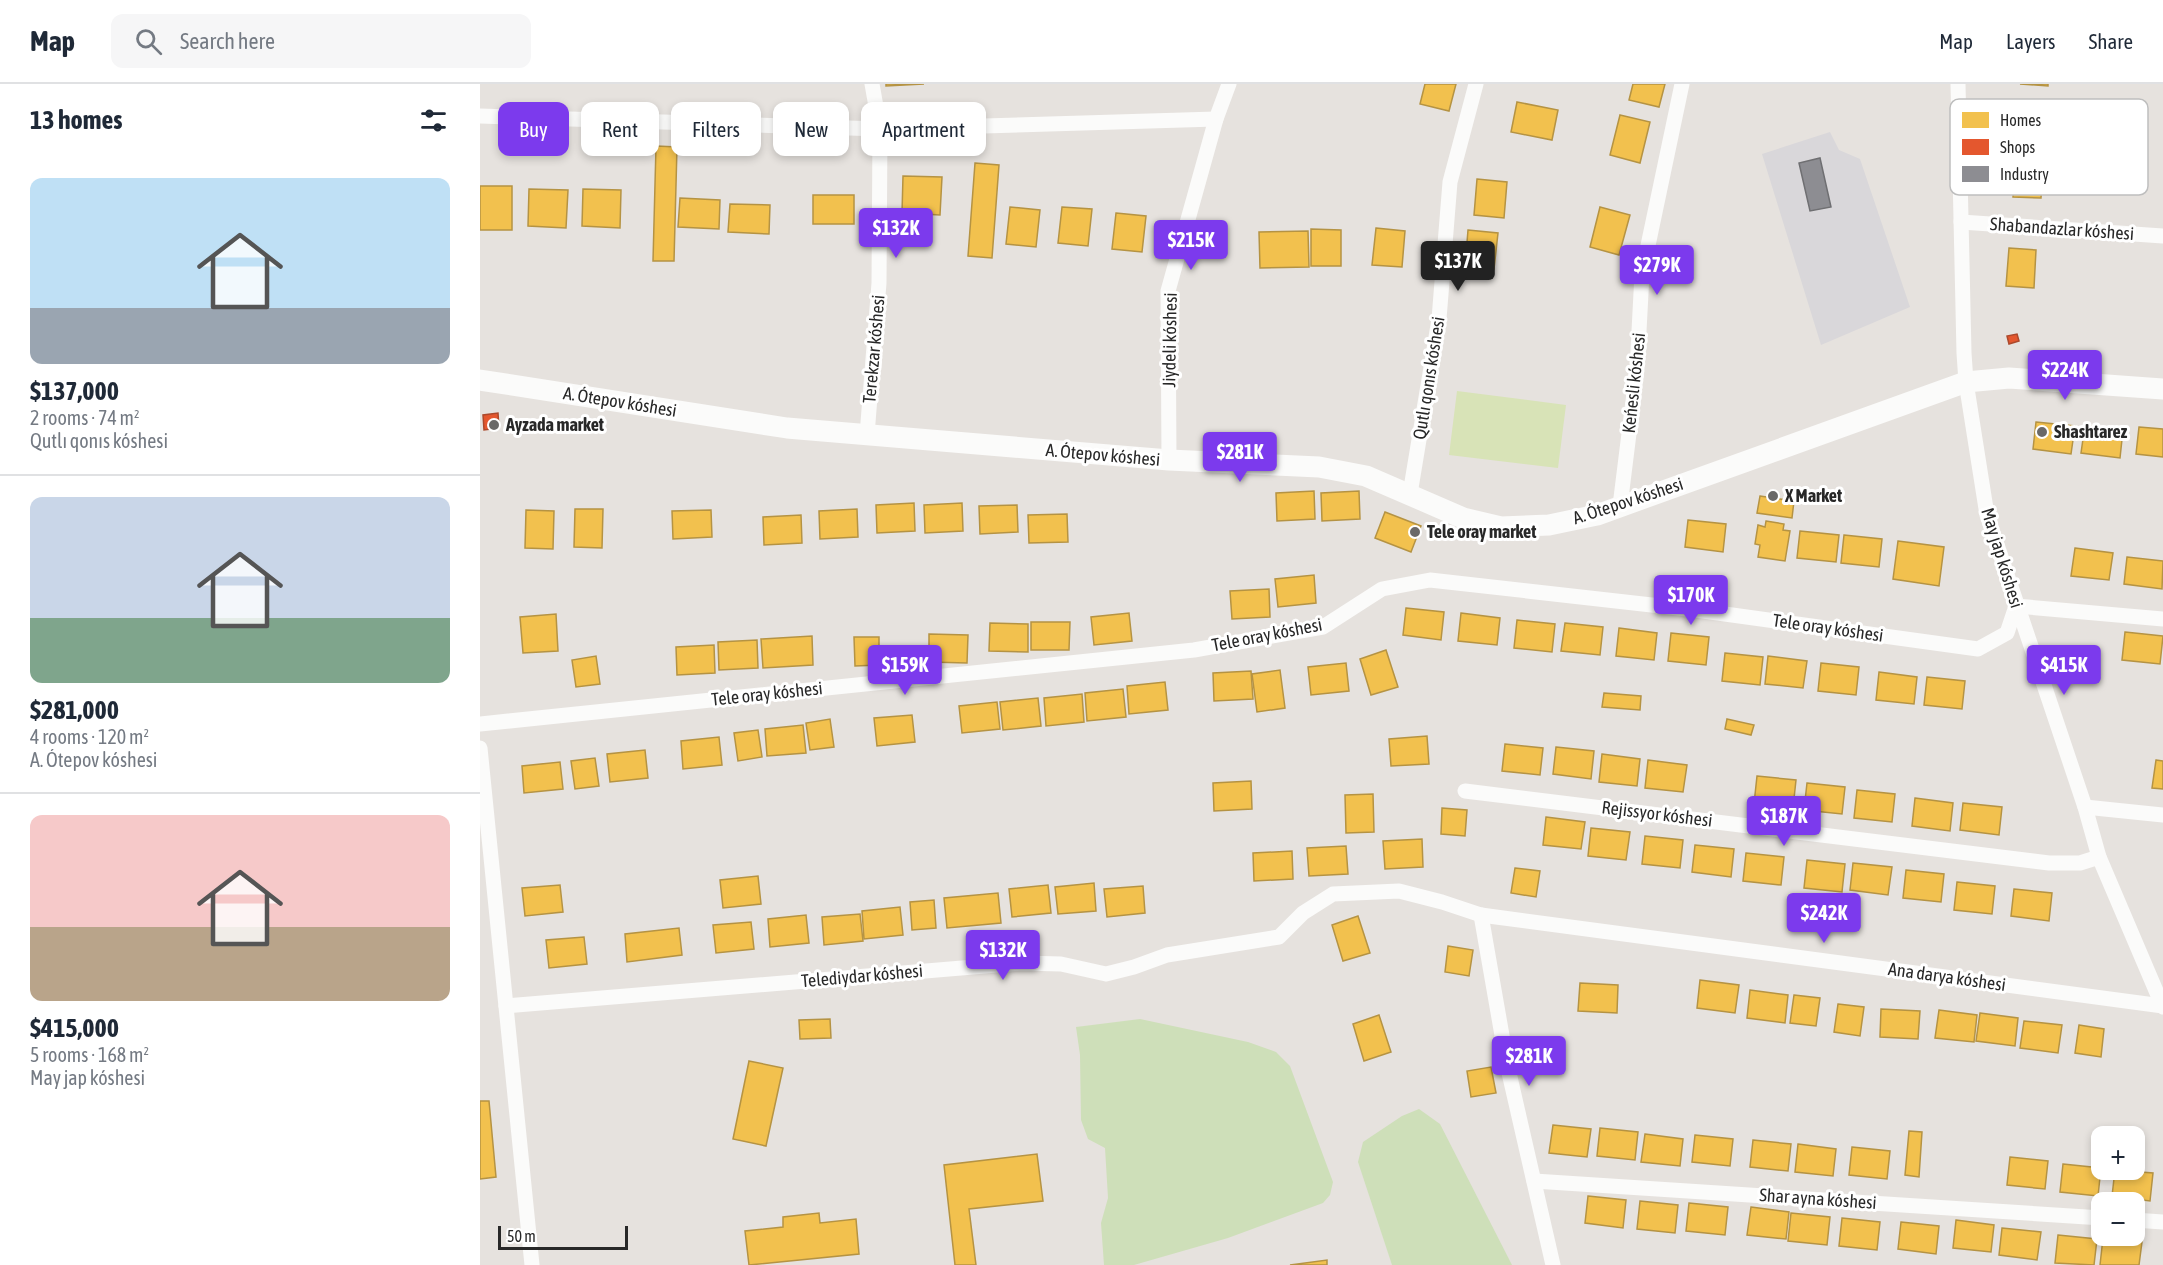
<!DOCTYPE html>
<html lang="en">
<head>
<meta charset="utf-8">
<style>
  :root { --surface:#fff; --page:#f6f6f7; --text:#1f2937; --muted:#747a83; --line:#e0e1e3; --accent:#7c3aed }
  body { margin:0; font-family:"Asap Condensed",sans-serif; background:var(--page); color:var(--text); height:100vh; display:flex; flex-direction:column; font-size:22px; white-space:nowrap }
  * { box-sizing:border-box; margin:0 }
  p { font-size:20px; color:var(--muted) }
  .icon { flex:none; width:33px; height:33px; fill:none; stroke:currentColor; stroke-width:2; stroke-linecap:round; stroke-linejoin:round }
  .map { position:relative; flex:1; overflow:hidden }
  .drawer { display:flex; flex-direction:column; background:var(--surface); width:480px }
  .drawer>* { flex:none }
  .guide { position:absolute; left:18px; top:18px; width:570px; height:54px; display:flex; gap:12px }
  .tools { position:absolute; left:1611px; top:1042px; display:grid; gap:12px }
  .tools a { display:grid; place-items:center; width:54px; height:54px; border-radius:12px; background:var(--surface); box-shadow:0 3px 9px #0003; font-size:30px }
  .scale { position:absolute; left:18px; bottom:15px; width:130px; box-sizing:border-box; padding-left:6px; border:3px solid #282828; border-top:0; font-size:16px; line-height:21px; white-space:nowrap; color:#282828; -webkit-text-stroke:4px #fff; paint-order:stroke }
  .price { position:absolute; translate:-50% -51px; padding:0 14px; border-radius:6px; background:var(--accent); color:#fff; font-size:20px; line-height:39px; filter:drop-shadow(0 2px 3px #0008) }
  .price::after { content:''; position:absolute; left:50%; top:36px; width:18px; height:14px; margin-left:-9px; background:inherit; clip-path:polygon(0 0,100% 0,50% 100%) }
  .price.on { background:#222; color:#fff }
  ul { padding:0; list-style:none }
  li { display:grid; align-content:center; gap:12px; height:318px; padding:0 30px }
  li+li { border-top:2px solid var(--line) }
  li span { display:grid; place-items:center; height:186px; border-radius:12px; color:#555 }
  li>.icon { margin-inline-start:auto }
  span .icon { width:108px; height:108px; fill:#fffc; stroke-width:1 }
  li b { font-size:26px }
  h2 { display:flex; justify-content:space-between; align-items:center; height:72px; padding:0 30px; font-size:26px }
  .chip { padding:0 21px; border-radius:12px; background:var(--surface); box-shadow:0 3px 9px #0003; font-size:21px; line-height:54px }
  .chip.on { background:var(--accent); color:#fff }
  header { display:flex; align-items:center; gap:36px; box-sizing:border-box; height:84px; padding:0 30px; background:var(--surface); border-bottom:2px solid var(--line) }
  header strong { font-size:28px }
  nav { display:flex; gap:33px; margin-inline-start:auto; font-size:21px }
  .search { width:420px; height:54px; background:var(--page); display:flex; align-items:center; gap:15px; box-sizing:border-box; padding:0 21px; border-radius:12px; color:var(--muted); font-size:22px }
  main { display:flex; flex:1; min-height:0 }
  .map>svg:first-child { display:block }
</style>
</head>
<body>
<header>
<strong>Map</strong>
<div class="search"><svg class="icon" aria-label="search" viewBox="0 0 24 24"><circle cx="10" cy="10" r="6"/><path d="M15 15l6 6"/></svg>Search here</div>
<nav><a>Map</a><a>Layers</a><a>Share</a></nav>
</header>
<main>
<section class="drawer">
<h2>13 homes<svg class="icon" aria-label="filters" viewBox="0 0 24 24"><path d="M4 7h16M4 17h16"/><circle cx="9" cy="7" r="2"/><circle cx="15" cy="17" r="2"/></svg></h2>
<ul>
<li><span style="background:linear-gradient(#bfe0f5 70%,#9aa5b1 0)"><svg class="icon" aria-label="home" viewBox="0 0 24 24"><path d="M3 11l9-7 9 7M6 9v11h12V9"/></svg></span><div><b>$137,000</b><p>2 rooms · 74 m²</p><p>Qutlı qonıs kóshesi</p></div></li>
<li><span style="background:linear-gradient(#c9d6e8 65%,#7fa58c 0)"><svg class="icon" aria-label="home" viewBox="0 0 24 24"><path d="M3 11l9-7 9 7M6 9v11h12V9"/></svg></span><div><b>$281,000</b><p>4 rooms · 120 m²</p><p>A. Ótepov kóshesi</p></div></li>
<li><span style="background:linear-gradient(#f6c9c9 60%,#b9a48a 0)"><svg class="icon" aria-label="home" viewBox="0 0 24 24"><path d="M3 11l9-7 9 7M6 9v11h12V9"/></svg></span><div><b>$415,000</b><p>5 rooms · 168 m²</p><p>May jap kóshesi</p></div></li>
</ul>
</section>
<div class="map">
<svg width="1683" height="1181" viewBox="0 0 1683 1181">
  <rect width="100%" height="100%" fill="#e6e2de"/>
  <path fill="#d9d7da" d="M1350 48 1359 66 1380 75 1430 223 1341 261 1282 70Z"/>
  <g fill="#cedfb9">
    <path d="M660 935 768 958 796 968 810 982 853 1098 850 1111 843 1119 748 1154 654 1181H624L621 1139 628 1114 625 1064 608 1055 601 1036 600 971 596 943Z"/>
    <path d="M939 1025 960 1040 1032 1181H912L878 1078 883 1058 922 1032Z"/>
  </g>
  <path fill="#d8e3b7" d="M977 307 1086 321 1078 384 969 371Z"/>
  <g fill="#f2c14e" stroke="#b59343" stroke-width="1.5">
    <path d="M406 0H444L406 2Z"/>
    <path d="M945 0H976L969 27 940 20Z"/>
    <path d="M1153 0H1185L1179 23 1149 16Z"/>
    <path d="M1540 0H1568V2Z"/>
    <path d="M1037 18 1078 26 1072 56 1031 48Z"/>
    <path d="M1140 31 1170 38 1160 79 1130 71Z"/>
    <path d="M176 62 197 63 194 177H173Z"/>
    <path d="M1536 74 1563 76 1561 114 1533 113Z"/>
    <path d="M495 79 519 81 512 174 488 172Z"/>
    <path d="M423 92 462 93 460 131 422 129Z"/>
    <path d="M997 95 1027 98 1024 134 994 131Z"/>
    <rect x="0" y="102" width="32" height="44"/>
    <path d="M49 105 88 106 86 144 48 142Z"/>
    <path d="M103 105 141 106 140 144 102 142Z"/>
    <rect x="333" y="111" width="41" height="29"/>
    <path d="M200 114 240 116 239 145 198 143Z"/>
    <path d="M250 120 290 121 289 150 248 148Z"/>
    <path d="M530 123 560 126 556 163 526 160Z"/>
    <path d="M582 123 612 125 608 162 578 159Z"/>
    <path d="M1120 123 1150 131 1139 171 1110 163Z"/>
    <path d="M636 129 666 132 662 168 632 165Z"/>
    <path d="M896 144 925 147 922 183 892 181Z"/>
    <path d="M831 145 861 146V182H831Z"/>
    <path d="M988 146 1018 149 1014 185 985 183Z"/>
    <path d="M828 147 829 183 780 184 779 148Z"/>
    <path d="M1529 164 1556 166 1554 204 1526 202Z"/>
    <path d="M1556 338 1595 342 1591 370 1553 365Z"/>
    <path d="M1605 341 1643 346 1640 374 1601 369Z"/>
    <path d="M1659 343 1683 345V373L1656 370Z"/>
    <path d="M834 407 835 435 797 437 796 409Z"/>
    <path d="M879 407 880 435 842 437 841 409Z"/>
    <path d="M1280 412 1314 417 1312 434 1277 429Z"/>
    <path d="M434 419 435 447 397 449 396 421Z"/>
    <path d="M482 419 483 447 445 449 444 421Z"/>
    <path d="M537 421 538 448 500 450 499 422Z"/>
    <path d="M95 425H123L122 464 94 463Z"/>
    <path d="M377 425 378 453 340 455 339 427Z"/>
    <path d="M46 426 74 427 73 465 45 464Z"/>
    <path d="M231 426 232 453 193 455 192 427Z"/>
    <path d="M905 428 941 442 931 468 895 454Z"/>
    <path d="M587 430 588 458 549 459 548 431Z"/>
    <path d="M321 431 322 459 284 461 283 433Z"/>
    <path d="M1208 436 1246 440 1243 468 1205 463Z"/>
    <path d="M1286 437 1304 440 1303 446 1310 447 1305 477 1278 473 1280 461 1275 460 1278 441 1285 443Z"/>
    <path d="M1320 447 1359 451 1356 478 1317 474Z"/>
    <path d="M1364 451 1402 455 1399 483 1361 479Z"/>
    <path d="M1418 457 1464 463 1459 502 1413 495Z"/>
    <path d="M1595 464 1633 469 1629 496 1591 492Z"/>
    <path d="M1647 473 1683 477 1682 505 1644 500Z"/>
    <path d="M834 491 836 519 798 523 795 495Z"/>
    <path d="M789 505 790 533 752 535 750 507Z"/>
    <path d="M926 524 964 528 961 556 923 551Z"/>
    <path d="M649 529 652 557 614 561 611 533Z"/>
    <path d="M981 529 1020 534 1017 561 978 557Z"/>
    <path d="M76 530 78 567 43 569 40 533Z"/>
    <path d="M1037 536 1075 540 1072 568 1034 564Z"/>
    <path d="M551 538H590L589 566H551Z"/>
    <path d="M510 539 548 540V568L509 567Z"/>
    <path d="M1085 539 1123 543 1120 571 1081 567Z"/>
    <path d="M1139 544 1177 549 1174 576 1136 572Z"/>
    <path d="M1645 548 1683 552 1680 580 1642 576Z"/>
    <path d="M1191 549 1229 553 1226 581 1188 577Z"/>
    <path d="M449 550 488 551 487 579 449 578Z"/>
    <path d="M332 552 333 581 283 584 281 555Z"/>
    <path d="M374 553H399V581L375 582Z"/>
    <path d="M277 556 278 584 239 586 238 558Z"/>
    <path d="M234 561 235 589 197 591 196 563Z"/>
    <path d="M906 566 918 603 891 611 880 575Z"/>
    <path d="M1245 569 1283 573 1280 601 1242 597Z"/>
    <path d="M116 572 120 600 96 603 92 576Z"/>
    <path d="M1288 572 1327 577 1323 604 1285 600Z"/>
    <path d="M866 579 869 607 831 611 828 583Z"/>
    <path d="M1341 579 1379 583 1376 611 1338 607Z"/>
    <path d="M800 586 805 624 777 628 772 590Z"/>
    <path d="M771 587 773 615 734 617 733 589Z"/>
    <path d="M1399 588 1437 593 1434 620 1396 616Z"/>
    <path d="M1447 593 1485 597 1482 625 1444 621Z"/>
    <path d="M685 598 688 626 649 630 647 602Z"/>
    <path d="M643 605 646 633 607 637 605 609Z"/>
    <path d="M1124 609 1161 612 1160 626 1122 623Z"/>
    <path d="M602 610 604 638 566 642 564 614Z"/>
    <path d="M558 614 561 642 523 646 520 618Z"/>
    <path d="M517 618 520 645 482 649 479 622Z"/>
    <path d="M432 631 435 658 397 662 394 634Z"/>
    <path d="M350 635 354 663 330 666 326 639Z"/>
    <path d="M1247 635 1274 641 1271 651 1245 645Z"/>
    <path d="M323 641 326 669 287 672 285 645Z"/>
    <path d="M278 646 282 673 258 677 254 649Z"/>
    <path d="M947 652 949 680 911 682 909 655Z"/>
    <path d="M239 653 242 681 203 685 201 657Z"/>
    <path d="M1025 660 1063 664 1060 691 1022 687Z"/>
    <path d="M1076 663 1114 667 1111 695 1073 690Z"/>
    <path d="M165 666 168 694 130 698 127 670Z"/>
    <path d="M1122 670 1160 675 1157 702 1119 698Z"/>
    <path d="M115 674 119 702 95 705 91 677Z"/>
    <path d="M1168 676 1207 681 1203 708 1165 704Z"/>
    <path d="M1676 676 1683 677V705L1672 704Z"/>
    <path d="M80 678 83 705 44 709 42 682Z"/>
    <path d="M1277 692 1316 696 1313 724 1274 720Z"/>
    <path d="M771 697 772 725 734 727 733 699Z"/>
    <path d="M1327 699 1365 703 1362 730 1324 726Z"/>
    <path d="M1377 706 1415 710 1412 738 1374 734Z"/>
    <path d="M893 710 894 748 866 749 865 711Z"/>
    <path d="M1435 714 1473 719 1470 747 1432 742Z"/>
    <path d="M1483 719 1522 723 1519 751 1480 746Z"/>
    <path d="M962 724 987 726 985 752 961 750Z"/>
    <path d="M1066 733 1105 738 1101 765 1063 761Z"/>
    <path d="M1111 744 1150 748 1146 776 1108 772Z"/>
    <path d="M1165 752 1203 756 1200 784 1162 780Z"/>
    <path d="M942 755 943 783 905 785 903 757Z"/>
    <path d="M1215 761 1254 765 1251 793 1212 788Z"/>
    <path d="M866 762 868 790 829 792 827 764Z"/>
    <path d="M812 767 813 795 774 797 773 769Z"/>
    <path d="M1266 769 1304 773 1301 801 1263 797Z"/>
    <path d="M1327 776 1365 780 1362 808 1324 804Z"/>
    <path d="M1373 779 1412 783 1408 811 1370 806Z"/>
    <path d="M1035 784 1060 787 1056 813 1031 809Z"/>
    <path d="M1426 786 1464 790 1461 818 1423 814Z"/>
    <path d="M278 792 281 820 243 824 240 796Z"/>
    <path d="M1477 798 1515 802 1512 830 1474 826Z"/>
    <path d="M614 799 616 827 578 830 575 803Z"/>
    <path d="M80 801 83 828 45 832 42 804Z"/>
    <path d="M568 801 571 829 532 833 529 805Z"/>
    <path d="M663 802 665 829 627 833 624 805Z"/>
    <path d="M1534 805 1572 809 1569 837 1531 832Z"/>
    <path d="M518 809 521 839 467 844 464 814Z"/>
    <path d="M454 816 456 844 432 846 430 818Z"/>
    <path d="M420 823 423 851 384 855 382 827Z"/>
    <path d="M380 830 383 857 344 861 342 833Z"/>
    <path d="M326 831 329 859 290 863 288 835Z"/>
    <path d="M878 832 890 869 863 877 852 841Z"/>
    <path d="M271 838 274 865 236 869 233 841Z"/>
    <path d="M199 844 202 871 147 878 145 850Z"/>
    <path d="M104 853 107 880 69 884 66 856Z"/>
    <path d="M968 862 993 866 989 892 965 888Z"/>
    <path d="M1220 896 1259 901 1255 929 1217 924Z"/>
    <path d="M1100 899 1138 901 1137 929 1098 927Z"/>
    <path d="M1270 906 1308 911 1305 939 1267 934Z"/>
    <path d="M1314 911 1340 914 1336 942 1310 939Z"/>
    <path d="M1358 920 1384 923 1380 952 1354 948Z"/>
    <path d="M1401 925 1440 927 1438 955 1400 953Z"/>
    <path d="M1459 926 1497 931 1494 958 1455 954Z"/>
    <path d="M1500 929 1538 934 1535 962 1496 957Z"/>
    <path d="M899 931 911 968 884 977 873 940Z"/>
    <path d="M350 935 351 954 320 955 319 936Z"/>
    <path d="M1544 937 1582 941 1578 969 1540 964Z"/>
    <path d="M1599 941 1624 945 1621 973 1595 969Z"/>
    <path d="M269 977 303 984 286 1062 253 1055Z"/>
    <path d="M1011 983 1016 1009 991 1013 987 987Z"/>
    <path d="M0 1017H9L16 1093 0 1095Z"/>
    <path d="M1073 1041 1111 1045 1107 1073 1069 1069Z"/>
    <path d="M1120 1044 1158 1048 1155 1076 1117 1072Z"/>
    <path d="M1429 1047 1442 1048 1439 1093 1425 1091Z"/>
    <path d="M1165 1050 1203 1055 1200 1082 1161 1078Z"/>
    <path d="M1215 1051 1253 1055 1250 1082 1212 1078Z"/>
    <path d="M1273 1056 1311 1060 1308 1087 1270 1083Z"/>
    <path d="M1318 1060 1356 1065 1353 1092 1315 1088Z"/>
    <path d="M1372 1063 1410 1067 1407 1095 1369 1091Z"/>
    <path d="M557 1070 563 1117 489 1125 496 1181H475L464 1081Z"/>
    <path d="M1530 1073 1568 1077 1565 1105 1527 1101Z"/>
    <path d="M1583 1080 1621 1084 1618 1112 1580 1108Z"/>
    <path d="M1635 1086 1673 1089 1670 1117 1632 1112Z"/>
    <path d="M1108 1112 1146 1116 1143 1144 1105 1139Z"/>
    <path d="M1160 1117 1198 1121 1195 1149 1157 1145Z"/>
    <path d="M1209 1119 1248 1123 1245 1151 1206 1147Z"/>
    <path d="M1271 1123 1309 1128 1306 1155 1267 1151Z"/>
    <path d="M339 1129 340 1139 376 1135 379 1170 269 1181 265 1147 303 1143V1133Z"/>
    <path d="M1311 1129 1350 1133 1347 1161 1308 1157Z"/>
    <path d="M1362 1134 1400 1138 1397 1166 1359 1162Z"/>
    <path d="M1476 1136 1514 1141 1511 1168 1473 1164Z"/>
    <path d="M1421 1138 1459 1142 1456 1170 1418 1165Z"/>
    <path d="M1522 1144 1561 1148 1557 1176 1519 1171Z"/>
    <path d="M1578 1151 1617 1155 1614 1181 1575 1179Z"/>
    <path d="M1623 1154 1662 1158 1659 1181H1620Z"/>
    <path d="M847 1176V1181H810Z"/>
  </g>
  <g fill="#e4572e" stroke="#ac492c" stroke-width="1.5">
    <path d="M1537 250 1539 257 1529 260 1527 252Z"/>
    <path d="M18 329 19 344 4 346 3 331Z"/>
  </g>
  <path fill="#8d8d92" stroke="#6f6f72" stroke-width="1.5" d="M1340 74 1351 123 1330 127 1319 79Z"/>
  <g fill="none" stroke-linecap="round" stroke-linejoin="round">
    <g stroke="#fbfbfa" stroke-width="15">
      <path d="M1478 0 1484 269 1486 298 1507 431 1605 723 1619 773 1683 923"/>
      <path d="M0 32 400 45 736 35"/>
      <path d="M1481 138 1683 152"/>
      <path d="M387 351 399 199 400 45 392 0"/>
      <path d="M689 376 688 207 736 35 749 0"/>
      <path d="M930 410 959 235 970 98 996 0"/>
      <path d="M1140 422 1157 285 1162 190 1202 0"/>
      <path d="M0 640 714 566 843 543 902 505 950 496 1216 526 1498 565 1527 549 1536 522 1683 535"/>
      <path d="M0 664 52 1181"/>
      <path d="M985 707 1569 779H1600L1619 773"/>
      <path d="M1605 723 1683 731"/>
      <path d="M1001 831 1027 980 1073 1181"/>
      <path d="M26 922 542 879 581 880 626 890 654 883 687 871 799 853 823 829 853 810 919 807 962 818 1001 831 1683 922"/>
      <path d="M1054 1097 1622 1134"/>
      <path d="M1654 1136 1683 1138"/>
    </g>
    <path stroke="#fbfbfa" stroke-width="21" d="M0 296 307 344 689 376 839 383 886 392 983 434 1021 443 1069 441 1117 431 1486 298 1529 294 1683 305"/>
  </g>
  <g fill="#6a6968" stroke="#fff" stroke-width="2">
    <circle cx="14" cy="341" r="6"/>
    <circle cx="1562" cy="348" r="6"/>
    <circle cx="1293" cy="412" r="6"/>
    <circle cx="935" cy="448" r="6"/>
  </g>
  <g text-anchor="middle" stroke-width="6" stroke-linejoin="round" paint-order="stroke">
    <g font-size="18" fill="#282828" stroke="#fff">
      <text transform="translate(1582 145) rotate(4)" y="6">Shabandazlar kóshesi</text>
      <text transform="translate(690 256) rotate(-89)" y="6">Jiydeli kóshesi</text>
      <text transform="translate(394 265) rotate(-85)" y="6">Terekzar kóshesi</text>
      <text transform="translate(949 294) rotate(-81)" y="6">Qutlı qonıs kóshesi</text>
      <text transform="translate(1154 299) rotate(-84)" y="6">Keńesli kóshesi</text>
      <text transform="translate(140 318) rotate(9)" y="6">A. Ótepov kóshesi</text>
      <text transform="translate(623 371) rotate(5)" y="6">A. Ótepov kóshesi</text>
      <text transform="translate(1148 417) rotate(-18)" y="6">A. Ótepov kóshesi</text>
      <text transform="translate(1522 474) rotate(73)" y="6">May jap kóshesi</text>
      <text transform="translate(1348 544) rotate(8)" y="6">Tele oray kóshesi</text>
      <text transform="translate(787 551) rotate(-11)" y="6">Tele oray kóshesi</text>
      <text transform="translate(287 610) rotate(-6)" y="6">Tele oray kóshesi</text>
      <text transform="translate(1177 730) rotate(7)" y="6">Rejissyor kóshesi</text>
      <text transform="translate(382 892) rotate(-5)" y="6">Telediydar kóshesi</text>
      <text transform="translate(1467 893) rotate(8)" y="6">Ana darya kóshesi</text>
      <text transform="translate(1338 1115) rotate(4)" y="6">Shar ayna kóshesi</text>
    </g>
    <g font-size="18" font-weight="bold" fill="#282828" stroke="#fff" text-anchor="start">
      <text x="26" y="347">Ayzada market</text>
      <text x="1574" y="354">Shashtarez</text>
      <text x="1305" y="418">X Market</text>
      <text x="947" y="454">Tele oray market</text>
    </g>
  </g>
  <rect x="1470" y="15" width="198" height="96" rx="9" fill="#fff" stroke="#bebebe" stroke-width="1.5"/>
  <rect x="1482" y="28" width="27" height="16" fill="#f2c14e"/>
  <rect x="1482" y="55" width="27" height="16" fill="#e4572e"/>
  <rect x="1482" y="82" width="27" height="16" fill="#8d8d92"/>
  <g font-size="16" fill="#282828">
    <text x="1520" y="42">Homes</text>
    <text x="1520" y="69">Shops</text>
    <text x="1520" y="96">Industry</text>
  </g>
</svg>
<div class="tools">
<a>+</a>
<a>−</a>
</div>
<div class="scale">50 m</div>
<b class="price" style="left:416px;top:175px">$132K</b>
<b class="price" style="left:711px;top:187px">$215K</b>
<b class="price on" style="left:978px;top:208px">$137K</b>
<b class="price" style="left:1177px;top:212px">$279K</b>
<b class="price" style="left:1585px;top:317px">$224K</b>
<b class="price" style="left:760px;top:399px">$281K</b>
<b class="price" style="left:1211px;top:542px">$170K</b>
<b class="price" style="left:425px;top:612px">$159K</b>
<b class="price" style="left:1584px;top:612px">$415K</b>
<b class="price" style="left:1304px;top:763px">$187K</b>
<b class="price" style="left:1344px;top:860px">$242K</b>
<b class="price" style="left:523px;top:897px">$132K</b>
<b class="price" style="left:1049px;top:1003px">$281K</b>
<div class="guide">
<a class="chip on">Buy</a>
<a class="chip">Rent</a>
<a class="chip">Filters</a>
<a class="chip">New</a>
<a class="chip">Apartment</a>
</div>
</div>
</main>
</body>
</html>
